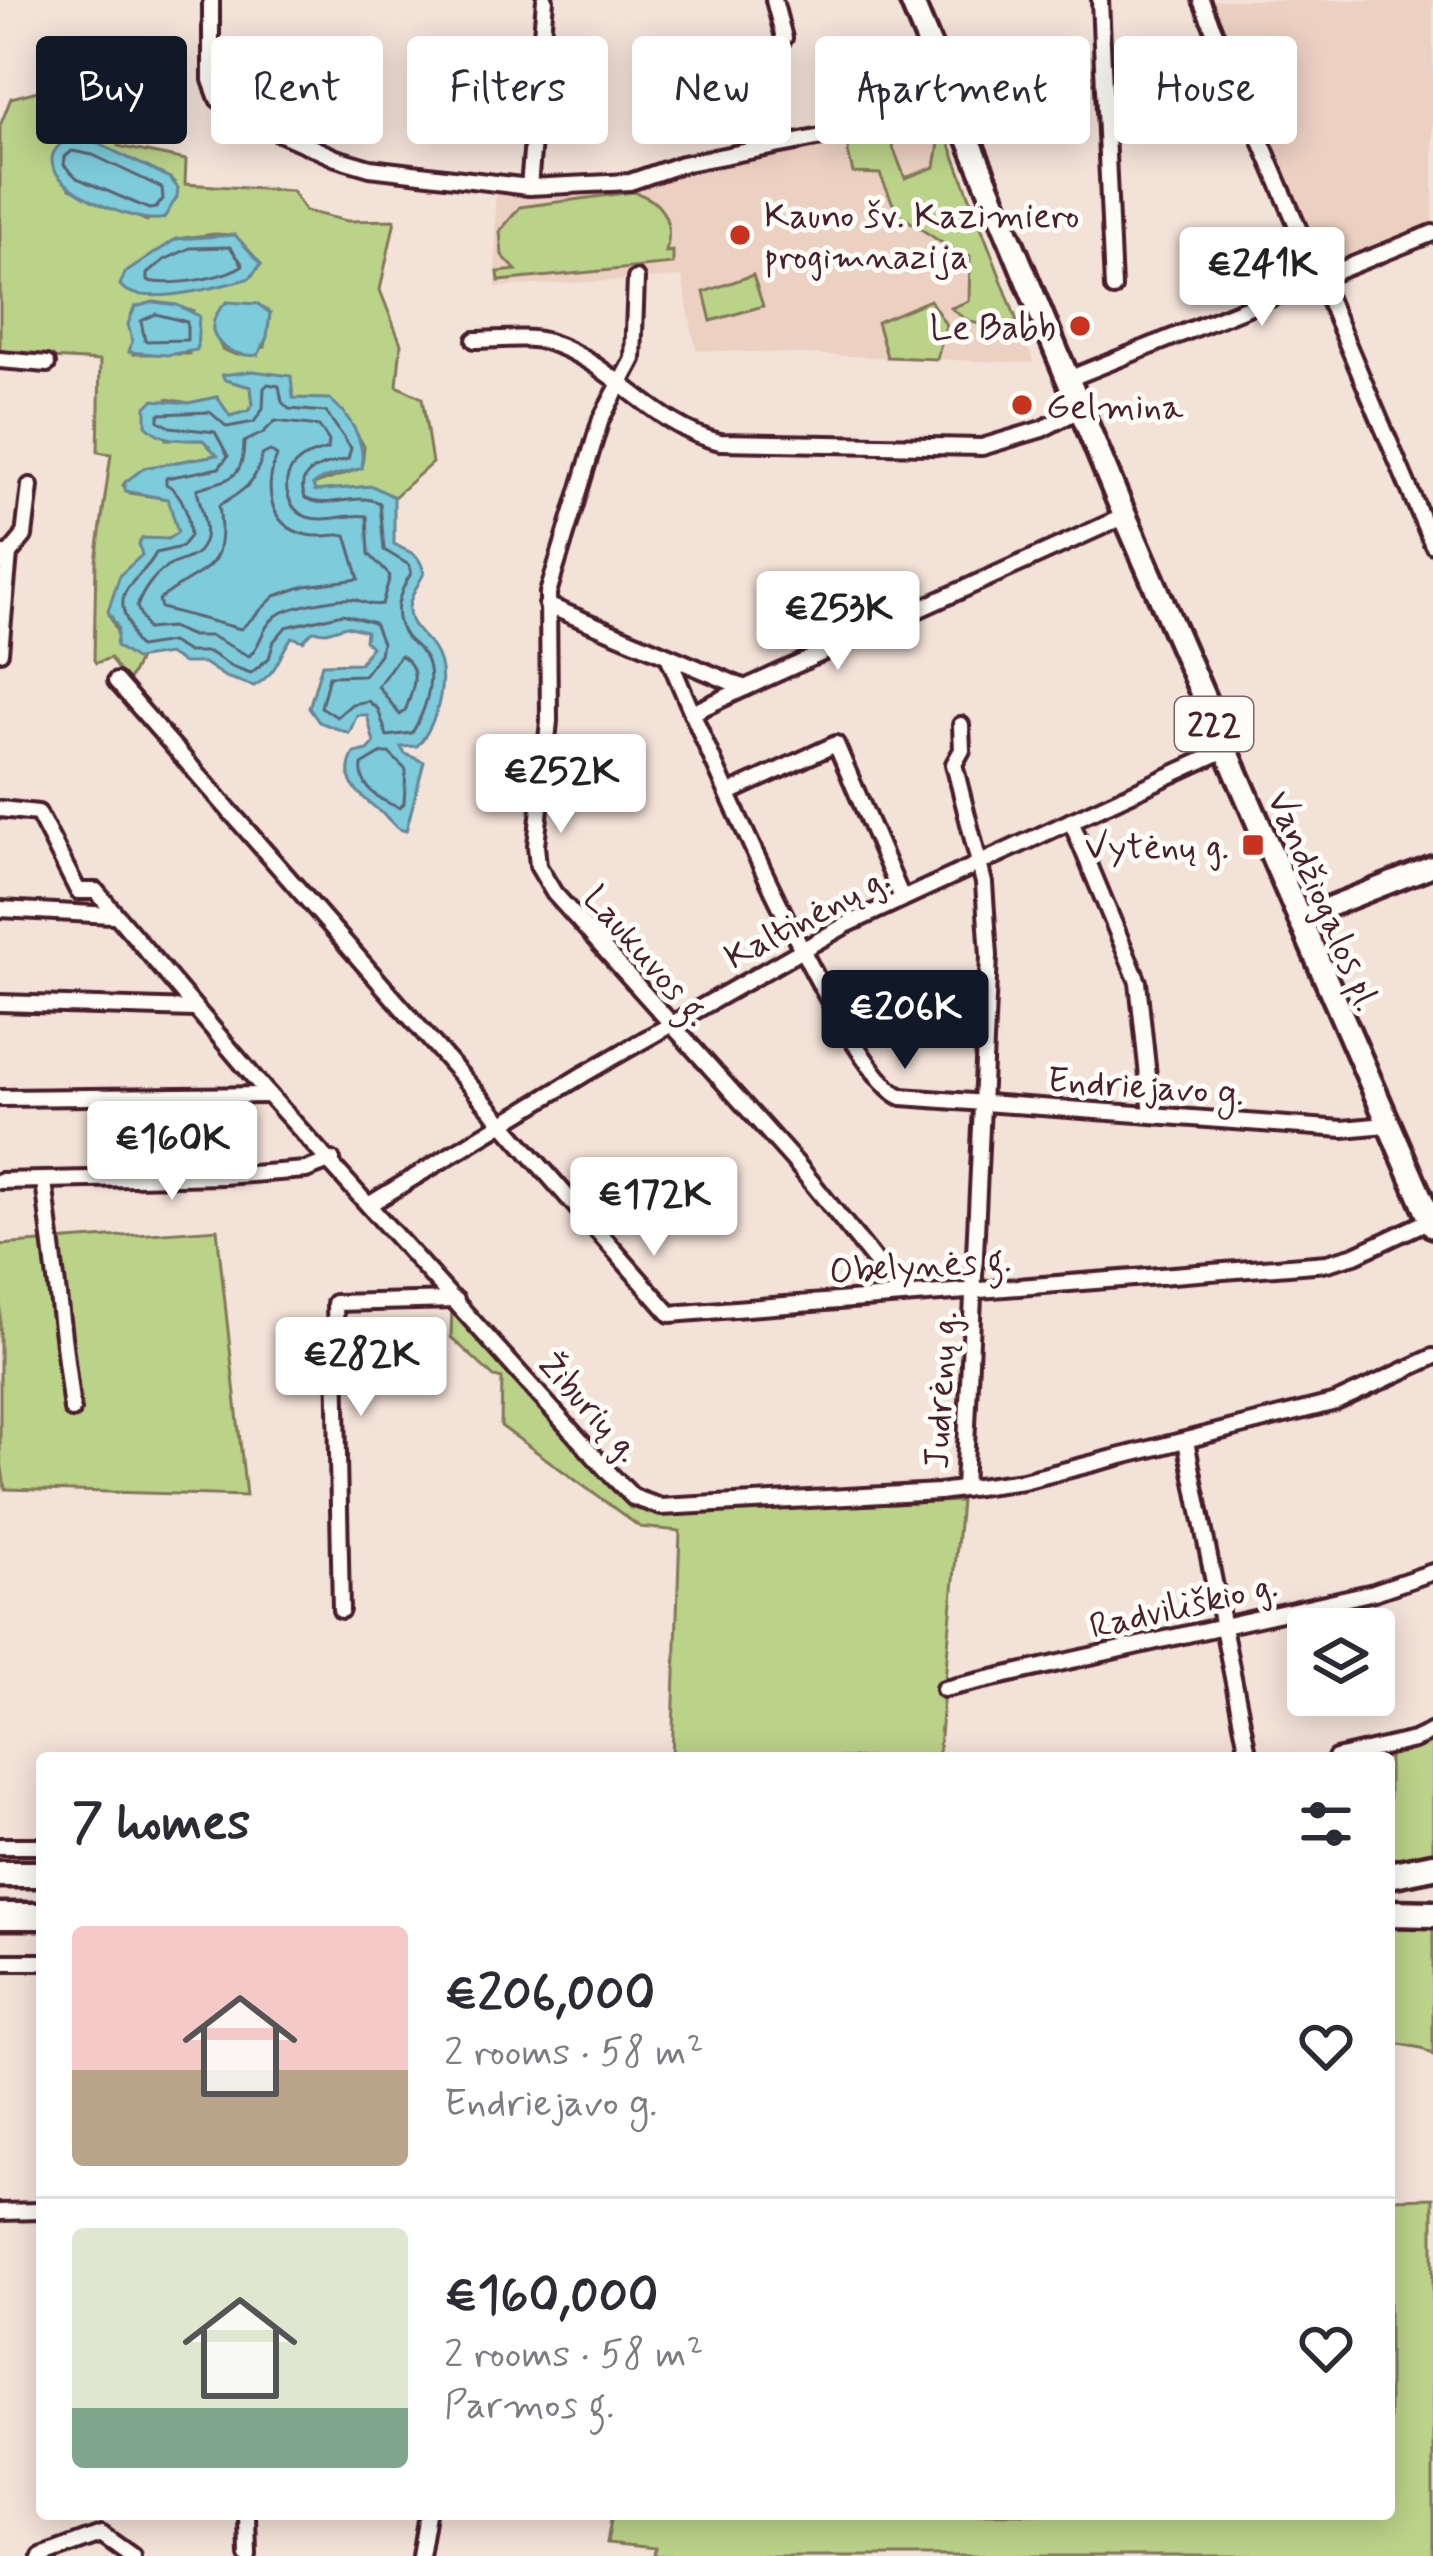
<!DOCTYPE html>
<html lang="en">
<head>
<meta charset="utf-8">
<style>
  :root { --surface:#fff; --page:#f7f7f7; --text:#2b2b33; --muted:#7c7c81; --line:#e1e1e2; --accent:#111827 }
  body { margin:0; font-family:Mynerve,sans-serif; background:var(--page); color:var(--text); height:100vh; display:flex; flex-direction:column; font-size:45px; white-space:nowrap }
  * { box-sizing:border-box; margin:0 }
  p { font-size:39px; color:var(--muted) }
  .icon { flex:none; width:66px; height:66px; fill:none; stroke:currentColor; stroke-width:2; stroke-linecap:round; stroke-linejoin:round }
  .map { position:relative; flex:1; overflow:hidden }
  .panel { position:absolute; left:36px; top:1752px; width:1359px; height:768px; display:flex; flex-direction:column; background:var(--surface); border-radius:12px; box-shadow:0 6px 30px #0003 }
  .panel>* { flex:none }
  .banner { position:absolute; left:36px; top:36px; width:1362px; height:108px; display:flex; gap:24px }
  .buttons { position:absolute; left:1287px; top:1608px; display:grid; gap:24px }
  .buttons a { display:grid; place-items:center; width:108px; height:108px; border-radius:12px; background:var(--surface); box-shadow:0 6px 30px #0003; font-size:60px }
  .price { position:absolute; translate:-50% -102px; padding:0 27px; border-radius:12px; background:#fff; color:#222; font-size:39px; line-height:78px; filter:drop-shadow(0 3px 6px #0008) }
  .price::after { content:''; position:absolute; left:50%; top:72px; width:36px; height:27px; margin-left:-18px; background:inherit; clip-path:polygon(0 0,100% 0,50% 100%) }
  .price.current { background:var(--accent); color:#fff }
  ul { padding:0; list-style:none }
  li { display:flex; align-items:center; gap:36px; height:300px; padding:0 36px }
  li+li { border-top:3px solid var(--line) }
  li span { display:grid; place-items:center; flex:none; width:336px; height:240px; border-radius:12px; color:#555 }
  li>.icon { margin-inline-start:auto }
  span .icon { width:144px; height:144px; fill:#fffc; stroke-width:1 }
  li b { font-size:51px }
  h2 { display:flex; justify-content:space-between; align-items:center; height:144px; padding:0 36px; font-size:51px }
  .tag { padding:0 42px; border-radius:12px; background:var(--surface); box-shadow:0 6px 30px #0003; font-size:42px; line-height:108px }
  .tag.current { background:var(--accent); color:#fff }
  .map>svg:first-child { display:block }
</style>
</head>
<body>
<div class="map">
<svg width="1433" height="2556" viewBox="0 0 1433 2556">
  <rect width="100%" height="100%" fill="#f3e2d8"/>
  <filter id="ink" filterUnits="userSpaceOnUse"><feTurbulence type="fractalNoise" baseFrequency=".00833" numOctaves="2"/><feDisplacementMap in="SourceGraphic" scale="24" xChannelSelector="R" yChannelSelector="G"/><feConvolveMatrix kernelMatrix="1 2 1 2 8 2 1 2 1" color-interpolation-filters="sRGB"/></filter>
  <g filter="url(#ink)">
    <g fill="#ecd0c2">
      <path d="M1201 0H1433V233L1322 279Z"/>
      <path d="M941 122 1034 363 696 350 682 277 496 287 495 193H581L641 183 678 171Z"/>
    </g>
    <g fill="#bbd289" stroke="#82785a" stroke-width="3" fill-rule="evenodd">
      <path d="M75 81 120 96 118 146 186 160 185 184 292 191 305 211 347 221 395 220 380 290 401 344 397 386 422 398 432 463 394 497 372 486 315 491 313 485 362 468 364 446 343 411 226 380 251 387 253 404 249 411 230 416 217 397 189 403 167 399 166 439 203 440 217 455 144 468 123 485 130 493 168 499 179 532 168 539 140 541 142 555C122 573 112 587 109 615 119 630 119 654 139 659L127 684 110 658 96 663 94 660 96 561 111 454 98 452 100 361 0 355V126L11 98ZM75 139 96 143 175 182 147 221 70 188ZM214 234 235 235 261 264 250 278 174 292 135 269 176 239ZM154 302 193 311 189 354H133L130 317 135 307ZM270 313 265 347 236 355 222 349 213 330Z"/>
      <path d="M941 131 945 132 1017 321C994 332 969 325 951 308L969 301 970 256 951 249 897 213 880 174 853 173 848 152 850 138 887 132 905 178 935 167Z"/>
      <path d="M633 192C663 200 674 222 666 252L673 251V264L499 281 498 272 516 270 502 255 500 231 520 207Z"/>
      <path d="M753 275 763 306 711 321 704 292Z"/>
      <path d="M930 300 946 325 937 359 887 357 877 322Z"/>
      <path d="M217 1229 246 1496 5 1489 0 1454V1245Z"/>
      <path d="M452 1303 630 1508 658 1514 961 1501 938 1758H672L680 1531 640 1527 501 1426 502 1379 494 1377 451 1337Z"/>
      <path d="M1433 1741V1860L1389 1864V1758H1372L1407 1752Z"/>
      <path d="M1389 1928H1433V2055L1421 2048 1389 2042Z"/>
      <path d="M1433 2198V2556H654L655 2548 607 2543 612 2514H1389V2199Z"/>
    </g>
    <g fill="#7dcbdb" stroke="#698695" stroke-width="3">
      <path d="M68 139 97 143 170 178 178 188 177 197 164 218C138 228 7 175 68 139Z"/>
      <path d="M235 235 261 264 250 278C222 286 139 309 120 285L125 273 176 239Z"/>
      <path d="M154 302 177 305 199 316 197 350 167 355 129 352 132 341 128 324 135 307Z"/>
      <path d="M227 302 258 304 270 313 267 337 258 355C223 359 195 329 227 302Z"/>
      <path d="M253 371 291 376 293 398 330 399C351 418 365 439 362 468L321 479 313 485 315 491 372 486 394 497V544C410 554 419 551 424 573 419 584 410 595 409 608 408 627 424 634 433 648 451 674 438 724 417 746L401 747 405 754 424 762 406 831C394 829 394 823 384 815 364 797 337 784 354 753L368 750 374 743 367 715H357L349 733 319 722 309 708 322 664 360 663 371 647 365 641 366 631 346 626 327 632 313 631 303 641 292 637C277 657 280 671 254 686L225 677 204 663H183L168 654 135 659 116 646 118 628 108 611 120 575 142 555 139 544 142 538 168 539 178 532 168 499 125 491V482L144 468 217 455 203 440C181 440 162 442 146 425V407L153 400 189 403 217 397 230 416 248 411 253 404 251 387 225 380 222 375Z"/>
    </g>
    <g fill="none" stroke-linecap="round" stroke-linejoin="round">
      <g stroke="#5e6471" stroke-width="3">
        <path d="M72 151 93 155 162 188 163 199 156 208 149 209 77 178 64 165 65 157Z"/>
        <path d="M190 248 230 247 243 265C222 279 172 286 147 281V274L164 260Z"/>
        <path d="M156 314 187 322V340L145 341 141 321Z"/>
        <path d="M268 384 279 386 282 402 289 409 326 412 351 448 348 459C327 465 293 468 305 498 328 511 356 491 380 503L384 550 409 565 411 573C399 593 390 615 406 637 412 644 421 649 426 659 436 682 424 713 412 733L387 736 378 709 368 701 352 704 337 717 321 707 329 676 364 675 380 654 382 643 374 623 343 614 286 627 274 641 269 658 251 673 231 666 209 652H188L171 642 139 647C130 637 133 632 127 620 111 586 144 579 156 553L181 547 190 536C189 517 184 494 166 484V478L219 468 228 456 215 432 170 427 159 421V414L210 412 227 427 254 422 263 409 264 388Z"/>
        <path d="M275 421 319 426 329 441 328 449C315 453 302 456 293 467 280 483 288 510 307 517 326 523 348 513 367 516L369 554 390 576 382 604C371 606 365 602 353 599 338 597 288 607 276 616 261 628 261 646 249 656L211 636H192L171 627 147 629 137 607C142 592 153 576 167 567 182 557 200 561 205 538 208 524 199 504 197 489 229 478 243 482 244 442L263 433Z"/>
        <path d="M270 451 277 456C265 485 266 526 307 535 320 538 334 534 346 535L359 579 305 586 275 596 241 629 161 608 159 600C206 563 228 575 219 505 243 492 257 482 262 455Z"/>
        <path d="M400 655C423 668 413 690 405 711L400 715 378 686Z"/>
        <path d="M382 753H389L406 770 404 803 400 808C381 801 359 788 362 765Z"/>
      </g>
      <defs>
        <g id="street">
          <path d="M211 0V80L218 99 259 124 336 158 370 168 529 187 630 182 682 164 956 111"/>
          <path d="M774 0 784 38"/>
          <path d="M1100 0 1113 288"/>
          <path d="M1201 0 1433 545"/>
          <path d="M529 187 545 0"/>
          <path d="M636 279 633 359 601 419 548 593 549 721 536 846 538 866 554 893 796 1163 902 1294"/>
          <path d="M475 340C498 340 530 335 551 343 614 364 655 427 720 442L982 447 1042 429 1081 409"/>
          <path d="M0 360 47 364"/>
          <path d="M1068 379 1433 233"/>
          <path d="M4 554H9L24 536 30 486"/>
          <path d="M547 605 745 688 1125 516"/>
          <path d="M0 652 9 554"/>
          <path d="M668 656C697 725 847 1079 902 1097L1343 1129 1386 1125"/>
          <path d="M116 681 670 1314 1327 1263 1355 1255 1430 1220"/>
          <path d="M692 713 745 688"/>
          <path d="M961 725 962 750 954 764 984 883 989 956 964 1489"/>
          <path d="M729 793 836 744 902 898"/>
          <path d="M0 809 38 813 78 891H96L269 1095 613 1477 633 1497 661 1507 939 1492 1023 1481 1336 1402 1433 1357"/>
          <path d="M1071 821 1138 982 1152 1114"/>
          <path d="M0 909 112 915"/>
          <path d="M0 1003 194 1009"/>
          <path d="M0 1098 269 1095"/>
          <path d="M0 1181 223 1176 306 1170 332 1160"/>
          <path d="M44 1181 72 1410"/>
          <path d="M370 1204 584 1074 846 925 1225 750"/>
          <path d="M1186 1441 1249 1758"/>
          <path d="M341 1610 335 1303 456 1300"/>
          <path d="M944 1689 1374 1592 1433 1572"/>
          <path d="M1336 1758 1414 1740 1433 1731"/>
          <path d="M0 1846H42"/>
          <path d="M0 1962H42"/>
          <path d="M0 2212 42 2211"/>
          <path d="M247 2514 248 2556"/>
          <path d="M41 2556 101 2534 132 2556"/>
          <path d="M420 2556 427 2514"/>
        </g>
        <path id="secondary" d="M1298 919 1433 866"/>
        <path id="primary" d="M911 0 1118 500 1433 1226"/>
        <g id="highway">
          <path d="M0 1874H42"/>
          <path d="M1389 1875 1433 1866"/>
          <path d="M1389 1913 1433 1914"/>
          <path d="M0 1916H42"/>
        </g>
      </defs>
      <use href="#street" stroke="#4a1f2b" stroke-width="22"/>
      <use href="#secondary" stroke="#4a1f2b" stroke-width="27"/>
      <use href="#primary" stroke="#4a1f2b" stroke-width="30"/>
      <use href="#highway" stroke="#4a1f2b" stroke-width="33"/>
      <use href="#street" stroke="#fdfcf7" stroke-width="14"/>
      <use href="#secondary" stroke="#fdfcf7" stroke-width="18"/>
      <use href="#primary" stroke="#fdfcf7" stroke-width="21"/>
      <use href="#highway" stroke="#fdfcf7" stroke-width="24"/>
    </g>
  </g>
  <g fill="#c8321e" stroke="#fdfcf7" stroke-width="4.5">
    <circle cx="740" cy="235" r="12"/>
    <circle cx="1080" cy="326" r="12"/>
    <circle cx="1022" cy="405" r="12"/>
    <rect x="1241" y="833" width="24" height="24" rx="6"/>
  </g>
  <g text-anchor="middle" stroke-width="10" stroke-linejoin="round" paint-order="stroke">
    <rect fill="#fdfcf7" stroke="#806168" stroke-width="3" x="1175" y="697" width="78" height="54" rx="9"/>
    <g font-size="33" font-weight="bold" fill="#4a1f2b">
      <text x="1214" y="736">222</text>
    </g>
    <g font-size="36" fill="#4a1f2b" stroke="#fdfcf7" text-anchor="start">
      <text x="764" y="227">Kauno šv. Kazimiero<tspan x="764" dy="41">progimnazija</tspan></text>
      <text x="1056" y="339" text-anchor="end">Le Babb</text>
      <text x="1046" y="418">Gelmina</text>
      <text x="1229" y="858" text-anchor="end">Vytėnų g.</text>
    </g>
    <g font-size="36" fill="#4a1f2b" stroke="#fdfcf7">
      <text transform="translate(1325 900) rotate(67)" y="13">Vandžiogalos pl.</text>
      <text transform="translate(806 916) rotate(-28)" y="13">Kaltinėnų g.</text>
      <text transform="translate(648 955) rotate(49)" y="13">Laukuvos g.</text>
      <text transform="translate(1146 1085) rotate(4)" y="13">Endriejavo g.</text>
      <text transform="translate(920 1264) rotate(-4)" y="13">Obelynės g.</text>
      <text transform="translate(939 1390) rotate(-87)" y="13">Judrėnų g.</text>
      <text transform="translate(591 1406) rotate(48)" y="13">Žiburių g.</text>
      <text transform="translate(1183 1604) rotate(-13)" y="13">Radviliškio g.</text>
    </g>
  </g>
</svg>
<div class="buttons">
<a><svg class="icon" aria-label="layers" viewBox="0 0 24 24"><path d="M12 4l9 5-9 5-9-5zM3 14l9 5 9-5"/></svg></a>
</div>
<b class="price" style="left:1262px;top:329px">€241K</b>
<b class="price" style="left:838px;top:673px">€253K</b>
<b class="price" style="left:561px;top:836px">€252K</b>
<b class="price current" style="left:905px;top:1072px">€206K</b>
<b class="price" style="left:172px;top:1203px">€160K</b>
<b class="price" style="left:654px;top:1259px">€172K</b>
<b class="price" style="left:361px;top:1419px">€282K</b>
<div class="banner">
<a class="tag current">Buy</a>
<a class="tag">Rent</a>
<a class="tag">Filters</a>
<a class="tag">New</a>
<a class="tag">Apartment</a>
<a class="tag">House</a>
</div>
<section class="panel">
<h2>7 homes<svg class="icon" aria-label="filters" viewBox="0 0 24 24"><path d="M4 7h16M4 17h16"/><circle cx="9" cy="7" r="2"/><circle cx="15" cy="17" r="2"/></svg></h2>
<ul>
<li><span style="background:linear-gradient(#f6c9c9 60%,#b9a48a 0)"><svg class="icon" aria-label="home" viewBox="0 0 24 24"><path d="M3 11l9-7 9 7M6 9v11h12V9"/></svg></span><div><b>€206,000</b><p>2 rooms · 58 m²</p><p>Endriejavo g.</p></div><svg class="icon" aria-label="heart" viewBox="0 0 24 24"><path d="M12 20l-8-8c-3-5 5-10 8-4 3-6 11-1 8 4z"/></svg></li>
<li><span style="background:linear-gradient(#dfe7d0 75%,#7fa58c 0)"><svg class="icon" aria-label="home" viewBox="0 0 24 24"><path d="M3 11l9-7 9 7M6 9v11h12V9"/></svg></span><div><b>€160,000</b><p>2 rooms · 58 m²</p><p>Parmos g.</p></div><svg class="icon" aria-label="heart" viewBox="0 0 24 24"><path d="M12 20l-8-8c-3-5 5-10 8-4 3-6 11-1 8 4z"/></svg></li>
</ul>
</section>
</div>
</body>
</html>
